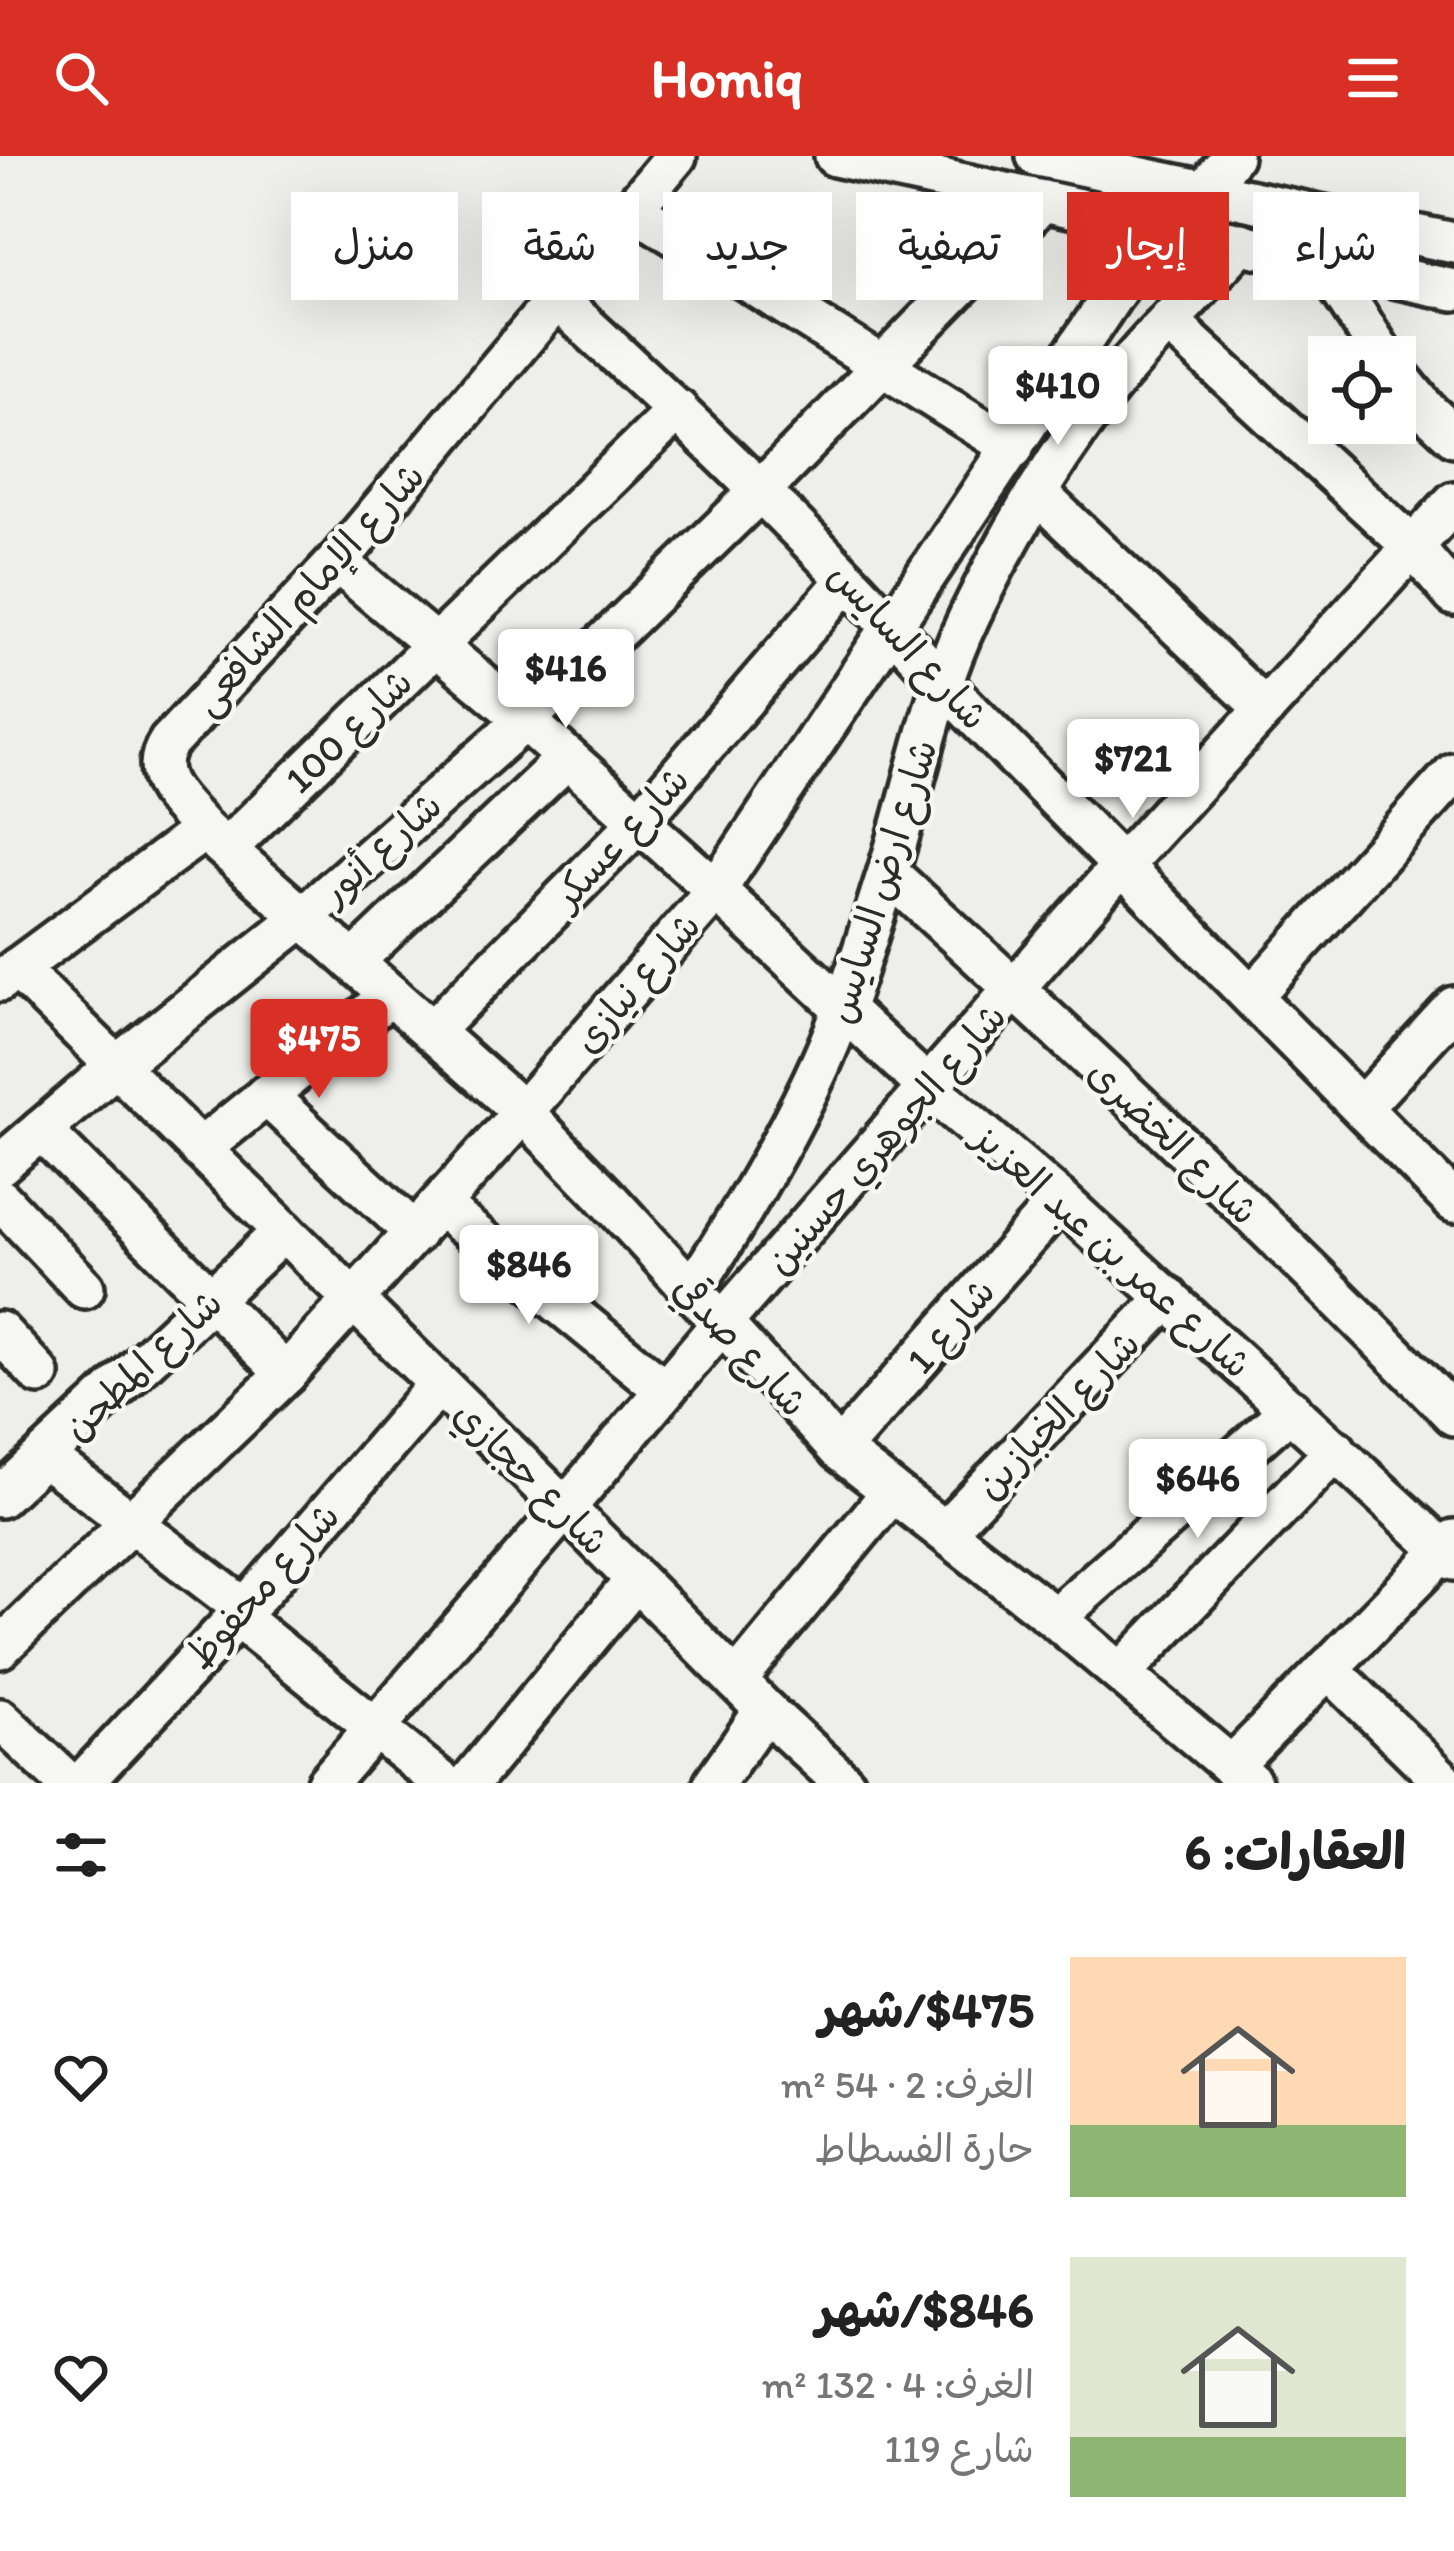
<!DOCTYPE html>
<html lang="ar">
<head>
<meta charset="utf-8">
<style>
  :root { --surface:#fff; --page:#f2f2f2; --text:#222; --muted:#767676; --accent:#d93025 }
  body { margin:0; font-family:Itim,"Playpen Sans Arabic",sans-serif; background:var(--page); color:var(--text); direction:rtl; height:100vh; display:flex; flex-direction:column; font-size:45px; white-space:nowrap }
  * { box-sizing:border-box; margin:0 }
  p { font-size:39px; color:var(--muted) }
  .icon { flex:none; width:66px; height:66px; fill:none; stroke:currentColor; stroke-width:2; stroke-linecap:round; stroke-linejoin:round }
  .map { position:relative; height:1627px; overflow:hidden; direction:ltr }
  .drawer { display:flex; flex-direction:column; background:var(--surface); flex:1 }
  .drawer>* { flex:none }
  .hud { position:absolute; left:36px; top:36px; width:1383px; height:108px; direction:rtl; display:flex; gap:24px }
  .fabs { position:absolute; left:1308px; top:180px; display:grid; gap:24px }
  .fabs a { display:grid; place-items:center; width:108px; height:108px; border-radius:0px; background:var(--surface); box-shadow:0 12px 48px #0002; font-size:60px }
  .price { position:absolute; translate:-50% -102px; padding:0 27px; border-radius:12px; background:#fff; color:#222; font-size:39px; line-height:78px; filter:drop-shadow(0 3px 6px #0008) }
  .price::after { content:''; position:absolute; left:50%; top:72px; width:36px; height:27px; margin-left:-18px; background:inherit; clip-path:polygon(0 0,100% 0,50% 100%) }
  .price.current { background:var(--accent); color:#fff }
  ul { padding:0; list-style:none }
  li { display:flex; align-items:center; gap:36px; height:300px; padding:0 48px }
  li span { display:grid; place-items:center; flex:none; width:336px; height:240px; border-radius:0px; color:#555 }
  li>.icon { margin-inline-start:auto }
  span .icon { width:144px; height:144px; fill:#fffc; stroke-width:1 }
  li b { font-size:51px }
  h2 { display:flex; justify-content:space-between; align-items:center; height:144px; padding:0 48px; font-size:51px }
  .chip { padding:0 42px; border-radius:0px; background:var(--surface); box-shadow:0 12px 48px #0002; font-size:42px; line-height:108px }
  .chip.current { background:var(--accent); color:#fff }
  header { display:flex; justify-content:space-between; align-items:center; height:156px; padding:0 48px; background:var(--accent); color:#fff; font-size:54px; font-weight:700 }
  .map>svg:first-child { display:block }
</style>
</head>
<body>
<header><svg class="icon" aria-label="menu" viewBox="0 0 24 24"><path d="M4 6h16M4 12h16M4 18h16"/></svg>Homiq<svg class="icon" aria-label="search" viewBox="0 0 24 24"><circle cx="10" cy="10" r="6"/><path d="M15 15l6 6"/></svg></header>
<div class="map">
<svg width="1454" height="1627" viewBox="0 0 1454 1627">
  <rect width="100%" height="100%" fill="#eeeeea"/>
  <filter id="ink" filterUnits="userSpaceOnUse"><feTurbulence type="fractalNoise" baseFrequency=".00833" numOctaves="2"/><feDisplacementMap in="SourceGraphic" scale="24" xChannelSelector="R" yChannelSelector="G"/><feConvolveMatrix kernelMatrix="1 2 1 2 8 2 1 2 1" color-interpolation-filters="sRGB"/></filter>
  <g filter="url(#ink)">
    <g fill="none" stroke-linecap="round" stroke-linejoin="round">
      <defs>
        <g id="minor">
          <path d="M835 0 1454 134"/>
          <path d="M1037 0 1454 87"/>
          <path d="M1206 34 1232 0"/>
          <path d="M633 53 1013 292"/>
          <path d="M1322 105 1384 201"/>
          <path d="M558 144C691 266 822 390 941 526L1454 1046"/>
          <path d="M1169 166 1413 391 1454 439"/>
          <path d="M1395 216 1427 255 1454 280"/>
          <path d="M1038 338 1265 553"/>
          <path d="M337 406 525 564 716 734 929 932 1060 1044 1454 1404"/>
          <path d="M204 674 523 956 604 1039 839 1294 1055 1462 1251 1627"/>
          <path d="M226 693 678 254"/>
          <path d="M888 717C1081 892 1271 1072 1454 1259"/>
          <path d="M353 806 567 602"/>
          <path d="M17 812 565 1352 765 1554 844 1627"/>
          <path d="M0 825 204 674C182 648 145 621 169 586L337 406 676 0"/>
          <path d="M1253 839 1454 617"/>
          <path d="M432 875 638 667 847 424"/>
          <path d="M266 939 415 1077"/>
          <path d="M1362 951 1454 851"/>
          <path d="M41 974 286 1218"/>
          <path d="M200 993 391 839"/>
          <path d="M0 1009 116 910 303 761 525 564 761 334 1043 45"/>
          <path d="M0 1043 84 1132"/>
          <path d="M439 1049 665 1234"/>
          <path d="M691 1136C736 1067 778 998 813 924 845 858 865 787 887 719 915 632 930 542 970 459 1005 387 1047 314 1096 249 1139 192 1193 141 1241 87"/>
          <path d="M0 1176 39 1218"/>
          <path d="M839 1294 1060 1044"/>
          <path d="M44 1300 245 1453"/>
          <path d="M0 1341 284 1075"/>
          <path d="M945 1375 1168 1141"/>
          <path d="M238 1461 443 1627"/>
          <path d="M1055 1462 1291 1253"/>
          <path d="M0 1492 286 1218 523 956 716 734 1159 70"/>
          <path d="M1328 1512 1445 1627"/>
          <path d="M1121 1517 1336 1294"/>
          <path d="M736 1525 892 1336"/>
          <path d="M0 1563 68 1627"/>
          <path d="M1231 1611 1454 1384"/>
          <path d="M82 1627 245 1453 439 1228"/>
          <path d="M327 1627 565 1352 721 1168 1123 708 1454 346"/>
          <path d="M469 1627 635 1425"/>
          <path d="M714 1627 765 1554"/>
        </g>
      </defs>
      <use href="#minor" stroke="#2b2b2b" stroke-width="48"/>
      <use href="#minor" stroke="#f6f6f2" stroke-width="39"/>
    </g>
  </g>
  <g text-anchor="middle" stroke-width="9" stroke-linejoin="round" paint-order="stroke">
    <g font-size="39" fill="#2b2b2b" stroke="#f6f6f2">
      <text transform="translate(308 432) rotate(-48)" y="14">شارع الإمام الشافعى</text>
      <text transform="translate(909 489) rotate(47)" y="14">شارع السايس</text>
      <text transform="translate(348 574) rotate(-44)" y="14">شارع 100</text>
      <text transform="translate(620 681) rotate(-47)" y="14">شارع عسكر</text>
      <text transform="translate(380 692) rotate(-42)" y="14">شارع أنور</text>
      <text transform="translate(881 725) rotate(-73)" y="14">شارع ارض السايس</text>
      <text transform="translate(636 826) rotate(-49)" y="14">شارع نيازى</text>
      <text transform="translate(885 982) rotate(-49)" y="14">شارع الجوهري حسنين</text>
      <text transform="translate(1174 985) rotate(44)" y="14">شارع الخضرى</text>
      <text transform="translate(1113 1094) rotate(42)" y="14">شارع عمر بن عبد العزيز</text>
      <text transform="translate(950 1169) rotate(-49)" y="14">شارع 1</text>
      <text transform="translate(741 1189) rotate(47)" y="14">شارع صدقي</text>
      <text transform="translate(142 1208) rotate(-43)" y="14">شارع المطحن</text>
      <text transform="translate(1057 1258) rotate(-46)" y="14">شارع الخبازين</text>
      <text transform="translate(532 1321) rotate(45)" y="14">شارع حجازي</text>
      <text transform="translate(262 1429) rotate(-48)" y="14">شارع محفوظ</text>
    </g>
  </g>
</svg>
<div class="fabs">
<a><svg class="icon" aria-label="locate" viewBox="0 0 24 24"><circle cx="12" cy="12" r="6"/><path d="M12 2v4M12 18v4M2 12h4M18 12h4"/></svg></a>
</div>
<b class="price" style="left:1058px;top:292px">$410</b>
<b class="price" style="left:566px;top:575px">$416</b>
<b class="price" style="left:1133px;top:665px">$721</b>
<b class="price current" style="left:319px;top:945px">$475</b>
<b class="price" style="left:529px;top:1171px">$846</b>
<b class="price" style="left:1198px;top:1385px">$646</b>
<div class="hud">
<a class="chip">شراء</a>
<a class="chip current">إيجار</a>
<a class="chip">تصفية</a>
<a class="chip">جديد</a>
<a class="chip">شقة</a>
<a class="chip">منزل</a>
</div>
</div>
<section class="drawer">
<h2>العقارات: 6<svg class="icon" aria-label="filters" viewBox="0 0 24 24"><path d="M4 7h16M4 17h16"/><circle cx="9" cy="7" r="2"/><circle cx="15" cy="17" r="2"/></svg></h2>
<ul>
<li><span style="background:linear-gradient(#ffd9b3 70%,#8fb573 0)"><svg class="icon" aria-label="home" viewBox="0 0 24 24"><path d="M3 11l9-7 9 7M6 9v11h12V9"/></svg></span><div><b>$475/شهر</b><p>الغرف: 2 · 54 m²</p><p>حارة الفسطاط</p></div><svg class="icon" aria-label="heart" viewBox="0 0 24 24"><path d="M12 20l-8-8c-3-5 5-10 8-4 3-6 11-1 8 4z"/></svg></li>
<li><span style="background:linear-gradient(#dfe7d0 75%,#8fb573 0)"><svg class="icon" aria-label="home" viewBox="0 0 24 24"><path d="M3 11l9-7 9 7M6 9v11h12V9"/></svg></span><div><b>$846/شهر</b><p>الغرف: 4 · 132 m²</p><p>شارع 119</p></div><svg class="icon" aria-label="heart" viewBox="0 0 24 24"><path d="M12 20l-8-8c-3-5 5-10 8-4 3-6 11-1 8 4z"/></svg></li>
</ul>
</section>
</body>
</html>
